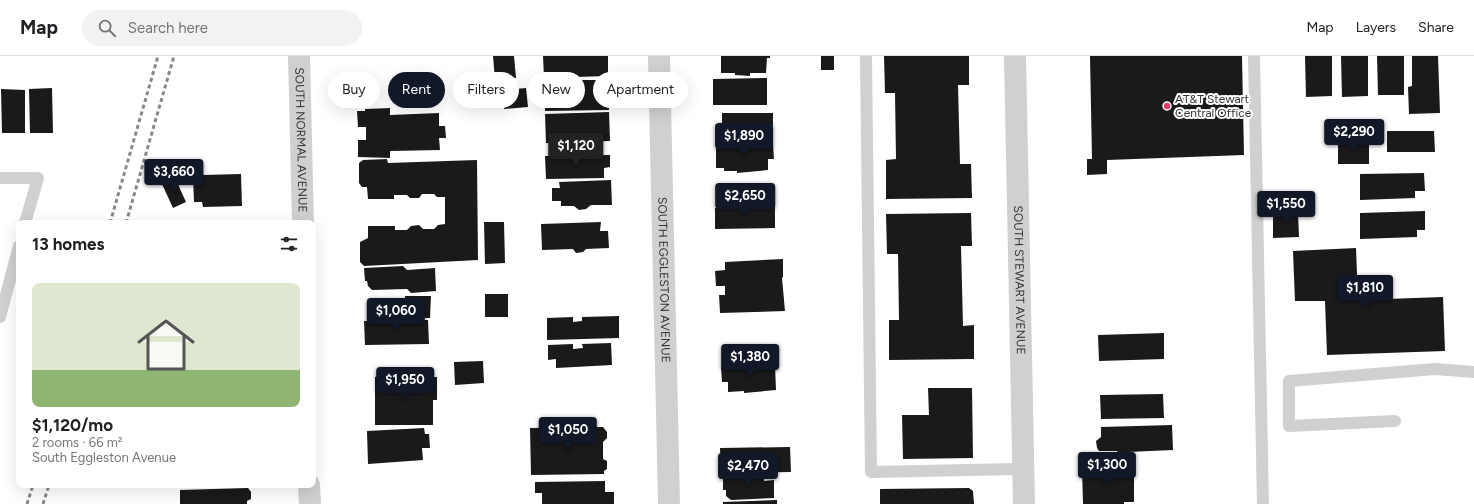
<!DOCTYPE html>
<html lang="en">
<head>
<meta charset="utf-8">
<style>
  :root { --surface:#fff; --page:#f2f2f2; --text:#202124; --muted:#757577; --line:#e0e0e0; --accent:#111827 }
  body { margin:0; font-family:Figtree,sans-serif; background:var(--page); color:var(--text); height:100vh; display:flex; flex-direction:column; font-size:15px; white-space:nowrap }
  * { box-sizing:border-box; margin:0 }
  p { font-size:13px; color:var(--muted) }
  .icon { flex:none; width:22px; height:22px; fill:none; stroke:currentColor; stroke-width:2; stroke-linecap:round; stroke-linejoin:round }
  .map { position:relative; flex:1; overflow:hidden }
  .drawer { position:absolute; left:16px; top:164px; width:300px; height:268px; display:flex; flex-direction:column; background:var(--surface); border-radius:8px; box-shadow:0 4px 16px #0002 }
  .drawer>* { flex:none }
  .hud { position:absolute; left:328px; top:16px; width:380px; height:36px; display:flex; gap:8px }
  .price { position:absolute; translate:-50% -34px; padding:0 9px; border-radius:4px; background:var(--accent); color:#fff; font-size:13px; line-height:26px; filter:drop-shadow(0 1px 2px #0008) }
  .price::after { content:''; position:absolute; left:50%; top:24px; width:12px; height:9px; margin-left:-6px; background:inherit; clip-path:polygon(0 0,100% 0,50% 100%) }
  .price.current { background:#222; color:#fff }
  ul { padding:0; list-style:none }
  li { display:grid; align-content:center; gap:8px; height:212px; padding:0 16px }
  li+li { border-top:1px solid var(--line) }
  li span { display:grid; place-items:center; height:124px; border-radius:8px; color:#555 }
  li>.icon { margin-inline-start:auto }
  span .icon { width:72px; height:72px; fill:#fffc; stroke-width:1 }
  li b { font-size:17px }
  h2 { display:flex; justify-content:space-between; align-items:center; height:48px; padding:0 16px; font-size:17px }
  .pill { padding:0 14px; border-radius:18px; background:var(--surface); box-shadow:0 4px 16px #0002; font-size:14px; line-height:36px }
  .pill.current { background:var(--accent); color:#fff }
  header { display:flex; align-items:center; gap:24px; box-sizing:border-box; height:56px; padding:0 20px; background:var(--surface); border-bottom:1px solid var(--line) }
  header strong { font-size:19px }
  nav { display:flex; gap:22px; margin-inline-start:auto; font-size:14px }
  .search { width:280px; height:36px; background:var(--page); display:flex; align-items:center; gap:10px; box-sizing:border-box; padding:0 14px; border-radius:22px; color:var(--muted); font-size:15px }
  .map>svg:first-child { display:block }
</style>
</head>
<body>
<header>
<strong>Map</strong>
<div class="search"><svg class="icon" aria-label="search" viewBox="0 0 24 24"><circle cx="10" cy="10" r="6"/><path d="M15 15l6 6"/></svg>Search here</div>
<nav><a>Map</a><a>Layers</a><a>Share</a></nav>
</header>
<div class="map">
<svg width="1474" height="448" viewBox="0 0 1474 448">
  <rect width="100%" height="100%" fill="#fff"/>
  <g fill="#1a1a1a">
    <path d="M493 0H514L516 22 495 24Z"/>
    <path d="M543 0H608V20L544 22Z"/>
    <path d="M721 0H770V2H767L766 17H750V20L735 19V17H721Z"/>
    <rect x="821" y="0" width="13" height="14"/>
    <path d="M884 0H969V29H958L960 108H971L972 142 886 143V104L896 103 895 37H885Z"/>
    <path d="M1090 0H1242L1244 99 1107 104V118L1087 119V103H1092Z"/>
    <path d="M1305 0H1332V40L1306 41Z"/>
    <path d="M1341 0H1368V40L1342 41Z"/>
    <path d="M1377 0H1404V39H1378Z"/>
    <path d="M1412 0H1438L1440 57 1409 58 1408 31 1412 30Z"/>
    <path d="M767 22V49H713V23Z"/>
    <path d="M545 24H608L609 54 545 55Z"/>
    <path d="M52 32 53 77H30L29 33Z"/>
    <path d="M526 32 528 51 504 53V34Z"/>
    <path d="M1 33 25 34V77H2Z"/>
    <path d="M390 52V59L439 57V70H445L446 82H439L440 94 390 95V102L358 101V84H366V71H358L357 55H365V53Z"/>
    <path d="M609 56 610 85 546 87 545 58Z"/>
    <path d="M722 57H773V69H767V82H752V84L722 82Z"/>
    <path d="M1387 75H1434L1435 96H1387Z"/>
    <rect x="1338" y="86" width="31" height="22"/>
    <path d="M773 88 774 103H768V114L737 117V115H724V112H716V89Z"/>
    <path d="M610 99V111L604 112V122L546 123 545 100Z"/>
    <path d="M387 103 388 107 477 104 478 204 364 210 360 206V186L368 182V170H395V174H407L411 170 419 169 423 173H434L438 169 445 168V141H437L434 138H422L419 142H410L407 139H394V143H368L367 131H362L359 127V107L363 104Z"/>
    <path d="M1424 117 1425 135H1415V142L1360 144V118Z"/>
    <path d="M241 118 242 150 203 151 202 146H194L193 121H202V119Z"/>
    <path d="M175 122 186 146 173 152 162 128Z"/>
    <path d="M611 124 612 149H591L586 153 579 154 574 150H561V145H552V132H560L559 126Z"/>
    <path d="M775 148V172L715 173V152H723V149Z"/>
    <path d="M1425 155V174H1417V181L1360 183V157Z"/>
    <path d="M971 157 972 190H961L963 270 974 269V303L889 304V264H899L898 198H887L886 158Z"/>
    <path d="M1273 157H1298L1299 181 1273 182Z"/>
    <path d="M484 166H504L505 207 485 208Z"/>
    <path d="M601 166 600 175H608L609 192 586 193 583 196 576 197 573 193 542 194 541 168Z"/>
    <path d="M1356 192 1358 244 1443 241 1445 295 1327 299 1325 245H1295L1293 195Z"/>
    <path d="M783 203V221L782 222 785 255 720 257 719 239H725V230H716L715 215 725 214V206Z"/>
    <path d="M403 210 407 214 435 212 436 235 411 237 407 233 372 234 368 230 367 225H365L364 212Z"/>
    <rect x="485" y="238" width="23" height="23"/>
    <path d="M405 240H431L430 262H406Z"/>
    <path d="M619 260V282L547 284V262L573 261V266L582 265V261Z"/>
    <path d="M428 264 429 288 365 289 364 265Z"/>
    <path d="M1164 277V303L1099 305 1098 279Z"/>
    <path d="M611 287 612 309 556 312V303L548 304V289L573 288V293L583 292 582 288Z"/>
    <path d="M483 305 484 327 455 329 454 306Z"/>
    <path d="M775 309 776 334 744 337V335L728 336V326H722L721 311Z"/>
    <path d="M375 321H437V344H433V369H375Z"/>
    <path d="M928 332H972L973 402 903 403 902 359H929Z"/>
    <path d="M1163 338 1164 362 1101 363 1100 339Z"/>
    <path d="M1172 369 1173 394 1128 396 1126 398H1119L1117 395H1099L1097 392 1096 385 1101 381V371Z"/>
    <path d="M603 371 607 376V382L603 386V403L607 405V413L604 415V418L531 419 530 372Z"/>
    <path d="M424 372 425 378H429L430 392H422L423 404 368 408 367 375Z"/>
    <path d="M790 391 791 416 721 417 720 392Z"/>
    <path d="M1105 410 1110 416 1134 415V446H1124V448H1083L1082 411Z"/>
    <path d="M764 418V425L774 424V442L731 444 726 440V434H723V420Z"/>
    <path d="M605 425V436H614V448H542V437H535V426Z"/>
    <path d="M248 432 251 436V443L247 445V448H180V434Z"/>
    <path d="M969 432 973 435 974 448H880V433Z"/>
    <path d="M777 444V448H723V446Z"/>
  </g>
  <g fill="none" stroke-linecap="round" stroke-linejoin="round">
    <g stroke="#d0d0d0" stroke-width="12">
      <path d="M866 0 871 416 1024 413"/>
      <path d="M1254 0 1263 448"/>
      <path d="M0 122H38L25 167"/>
      <path d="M0 261 19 190"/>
      <path d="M1395 365 1289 370V325L1435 313 1474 316"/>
    </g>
    <g stroke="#d0d0d0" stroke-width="22">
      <path id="s1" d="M299 0 303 167"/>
      <path id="s2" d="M659 0 669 448"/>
      <path id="s3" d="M1015 0 1024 448"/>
      <path d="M309 429 310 448"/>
    </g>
    <g stroke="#888" stroke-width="3" stroke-dasharray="4 3" stroke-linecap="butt">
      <path d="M110 167 158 0"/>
      <path d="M126 167 174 0"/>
      <path d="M27 448 33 429"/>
      <path d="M43 448 49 429"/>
    </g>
  </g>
  <circle fill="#e43a68" stroke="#fff" stroke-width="1.5" cx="1167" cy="50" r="4"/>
  <g text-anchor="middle" stroke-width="4" stroke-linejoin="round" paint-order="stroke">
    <g font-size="12" fill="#333" stroke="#fff" text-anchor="start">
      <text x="1175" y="47">AT&amp;T Stewart<tspan x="1175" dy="14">Central Office</tspan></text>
    </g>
    <g font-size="12" fill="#333" stroke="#fff">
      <text dy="4" stroke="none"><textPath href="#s1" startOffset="84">SOUTH NORMAL AVENUE</textPath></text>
      <text dy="4" stroke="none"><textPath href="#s2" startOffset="224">SOUTH EGGLESTON AVENUE</textPath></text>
      <text dy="4" stroke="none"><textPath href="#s3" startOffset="224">SOUTH STEWART AVENUE</textPath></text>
    </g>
  </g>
</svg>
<b class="price" style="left:1354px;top:97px">$2,290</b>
<b class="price" style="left:744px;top:101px">$1,890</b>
<b class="price current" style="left:576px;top:111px">$1,120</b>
<b class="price" style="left:174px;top:137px">$3,660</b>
<b class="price" style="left:745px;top:161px">$2,650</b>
<b class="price" style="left:1286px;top:169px">$1,550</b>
<b class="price" style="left:1365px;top:253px">$1,810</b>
<b class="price" style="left:396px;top:276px">$1,060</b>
<b class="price" style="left:750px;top:322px">$1,380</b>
<b class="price" style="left:405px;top:345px">$1,950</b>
<b class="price" style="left:568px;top:395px">$1,050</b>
<b class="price" style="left:1107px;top:430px">$1,300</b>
<b class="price" style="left:748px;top:431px">$2,470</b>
<div class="hud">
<a class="pill">Buy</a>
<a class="pill current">Rent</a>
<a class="pill">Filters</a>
<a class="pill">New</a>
<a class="pill">Apartment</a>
</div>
<section class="drawer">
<h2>13 homes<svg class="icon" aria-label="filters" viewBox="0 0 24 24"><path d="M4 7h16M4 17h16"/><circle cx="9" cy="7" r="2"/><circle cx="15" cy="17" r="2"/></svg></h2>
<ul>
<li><span style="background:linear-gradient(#dfe7d0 70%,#8fb573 0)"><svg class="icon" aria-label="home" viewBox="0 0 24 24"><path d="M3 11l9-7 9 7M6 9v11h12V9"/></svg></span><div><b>$1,120/mo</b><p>2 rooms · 66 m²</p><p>South Eggleston Avenue</p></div></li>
</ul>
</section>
</div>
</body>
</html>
